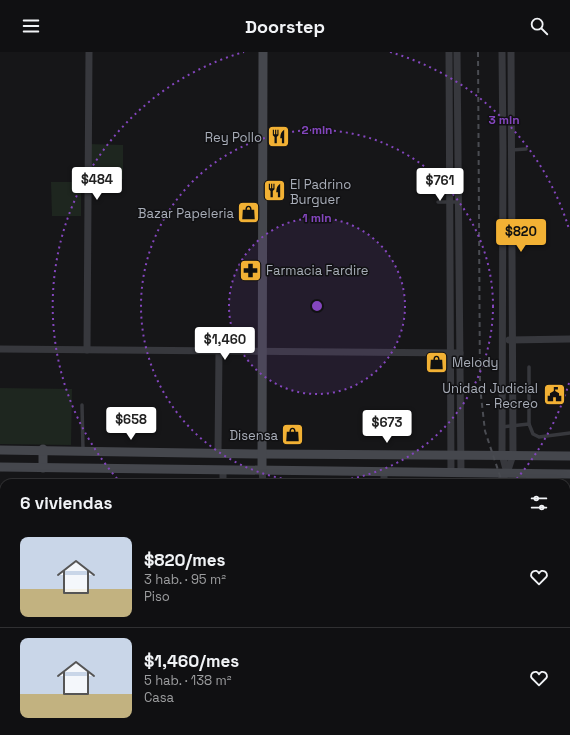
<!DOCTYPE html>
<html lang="es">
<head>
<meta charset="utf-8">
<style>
  :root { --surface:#101012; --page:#19191b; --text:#f1f3f6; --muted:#9c9d9f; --line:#303032; --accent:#f2b134 }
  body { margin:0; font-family:"Space Grotesk",sans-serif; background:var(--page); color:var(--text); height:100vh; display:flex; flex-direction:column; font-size:15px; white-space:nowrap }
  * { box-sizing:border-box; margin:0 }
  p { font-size:13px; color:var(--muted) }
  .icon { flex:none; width:22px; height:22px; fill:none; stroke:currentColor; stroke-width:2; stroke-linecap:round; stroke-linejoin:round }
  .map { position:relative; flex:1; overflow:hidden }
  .side { position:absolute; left:0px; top:427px; width:570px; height:256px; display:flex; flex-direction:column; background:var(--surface); border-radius:12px 12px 0 0; box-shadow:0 4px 16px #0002,0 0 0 1px var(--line) }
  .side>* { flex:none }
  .price { position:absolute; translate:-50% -34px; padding:0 9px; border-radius:4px; background:#fff; color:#222; font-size:13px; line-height:26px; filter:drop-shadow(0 1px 2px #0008) }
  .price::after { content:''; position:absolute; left:50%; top:24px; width:12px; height:9px; margin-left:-6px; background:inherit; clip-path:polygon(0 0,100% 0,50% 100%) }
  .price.current { background:var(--accent); color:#111 }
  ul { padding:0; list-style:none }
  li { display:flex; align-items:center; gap:12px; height:100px; padding:0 20px }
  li+li { border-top:1px solid var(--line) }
  li span { display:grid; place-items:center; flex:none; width:112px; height:80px; border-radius:8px; color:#555 }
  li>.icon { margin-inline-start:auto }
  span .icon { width:48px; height:48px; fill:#fffc; stroke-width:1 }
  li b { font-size:17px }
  h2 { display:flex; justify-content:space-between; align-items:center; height:48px; padding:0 20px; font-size:17px }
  header { display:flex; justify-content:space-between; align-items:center; height:52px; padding:0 20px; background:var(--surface); font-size:18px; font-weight:800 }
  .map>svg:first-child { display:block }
</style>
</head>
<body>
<header><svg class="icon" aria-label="menu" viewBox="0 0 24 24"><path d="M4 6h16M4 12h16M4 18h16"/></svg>Doorstep<svg class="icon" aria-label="search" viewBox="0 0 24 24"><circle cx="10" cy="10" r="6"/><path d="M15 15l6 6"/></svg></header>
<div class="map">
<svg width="570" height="683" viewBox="0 0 570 683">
  <rect width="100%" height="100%" fill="#161618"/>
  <g fill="#1e261f">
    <path d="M88 92 123 93V127H88Z"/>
    <path d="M51 130H81V164H52Z"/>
    <path d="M0 336 72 337 71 393 0 392Z"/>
  </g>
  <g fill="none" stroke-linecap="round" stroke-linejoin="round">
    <g stroke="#37383d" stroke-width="3.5">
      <path d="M511 98 526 97"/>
      <path d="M438 150H459"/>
      <path d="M82 353 83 398"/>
      <path d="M529 372V315"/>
      <path d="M502 375 529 372 533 382 539 385 570 381"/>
    </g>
    <g stroke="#37383d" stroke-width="7">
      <path d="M449 0 451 421"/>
      <path d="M457 0 461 421"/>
      <path d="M502 0 503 98 502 402 507 421"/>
      <path d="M509 288 570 287"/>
      <path d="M0 297 460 301"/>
      <path d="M87 298 89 0"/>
      <path d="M218 401 219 299"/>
      <path d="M262 418 263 431"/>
      <path d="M223 431V418"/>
      <path d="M384 431V421"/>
      <path d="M498 431 507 421 513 403 511 0"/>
      <path d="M566 467H570"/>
      <path d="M566 530 570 535"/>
      <path d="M566 551 570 548"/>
      <path d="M566 606 570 603"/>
      <path d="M566 662 570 659"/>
      <path d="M264 679V683"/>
      <path d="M370 679 374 683"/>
      <path d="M515 679 518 683"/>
      <path d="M218 680 253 679"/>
      <path d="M329 683 334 679"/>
      <path d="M397 683 402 679"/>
      <path d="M468 683 474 679"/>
      <path d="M539 683 544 679"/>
    </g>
    <g stroke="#45474d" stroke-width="9">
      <path d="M43 397V416"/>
      <path d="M0 398 262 402 570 404"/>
      <path d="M0 415 570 422"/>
      <path d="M262 418 263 0"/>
    </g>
    <g stroke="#4a4c52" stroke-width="2" stroke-dasharray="5 4" stroke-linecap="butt">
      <path d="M478 0 480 335 485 379 501 427 504 431"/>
      <path d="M566 519 570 524"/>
    </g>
  </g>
  <circle cx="317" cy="254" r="88" fill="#8446be" fill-opacity=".12"/>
  <g fill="none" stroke="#8446be" stroke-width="2" stroke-dasharray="2 4">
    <circle cx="317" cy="254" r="88"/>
    <circle cx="317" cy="254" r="176"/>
    <path d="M569 331A264 264 0 0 1 513 431M121 431A264 264 0 0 1 244 0M390 0A264 264 0 0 1 569 177"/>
  </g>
  <defs>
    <symbol id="restaurant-square" viewBox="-11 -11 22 22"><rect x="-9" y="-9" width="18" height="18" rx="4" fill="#f2b134" stroke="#111113"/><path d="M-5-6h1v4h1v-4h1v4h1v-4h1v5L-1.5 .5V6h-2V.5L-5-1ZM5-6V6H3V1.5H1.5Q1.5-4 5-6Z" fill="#111"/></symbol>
    <symbol id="shop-square" viewBox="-11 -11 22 22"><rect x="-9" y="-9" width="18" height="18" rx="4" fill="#f2b134" stroke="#111113"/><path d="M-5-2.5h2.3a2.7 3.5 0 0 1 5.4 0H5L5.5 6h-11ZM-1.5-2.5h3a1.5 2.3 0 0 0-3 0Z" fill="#111"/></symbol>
    <symbol id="pharmacy-square" viewBox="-11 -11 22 22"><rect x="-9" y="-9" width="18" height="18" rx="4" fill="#f2b134" stroke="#111113"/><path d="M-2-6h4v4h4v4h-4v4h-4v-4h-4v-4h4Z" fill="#111"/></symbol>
    <symbol id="civic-square" viewBox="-11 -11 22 22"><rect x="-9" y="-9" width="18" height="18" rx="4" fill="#f2b134" stroke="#111113"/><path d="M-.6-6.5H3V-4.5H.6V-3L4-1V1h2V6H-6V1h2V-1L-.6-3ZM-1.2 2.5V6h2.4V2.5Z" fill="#111"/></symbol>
  </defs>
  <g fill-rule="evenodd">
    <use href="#restaurant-square" x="266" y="72" width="25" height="25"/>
    <use href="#restaurant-square" x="262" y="126" width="25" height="25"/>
    <use href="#shop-square" x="236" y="148" width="25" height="25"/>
    <use href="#pharmacy-square" x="238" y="206" width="25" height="25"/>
    <use href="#shop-square" x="424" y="298" width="25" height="25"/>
    <use href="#civic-square" x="542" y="330" width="25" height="25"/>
    <use href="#shop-square" x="280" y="370" width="25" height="25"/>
  </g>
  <g text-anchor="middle" stroke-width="3" stroke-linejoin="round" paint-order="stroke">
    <g font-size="13" fill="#a8adb8" stroke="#111113" text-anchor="end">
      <text x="262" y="90">Rey Pollo</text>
      <text x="290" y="137" text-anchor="start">El Padrino<tspan x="290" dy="15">Burguer</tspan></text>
      <text x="234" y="166">Bazar Papeleria</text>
      <text x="266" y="223" text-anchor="start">Farmacia Fardire</text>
      <text x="452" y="315" text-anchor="start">Melody</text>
      <text x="538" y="341">Unidad Judicial<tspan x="538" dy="15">- Recreo</tspan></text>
      <text x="278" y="388">Disensa</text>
    </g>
  </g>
  <circle cx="317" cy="254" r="6" fill="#8446be" stroke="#111113" stroke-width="2"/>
  <g font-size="12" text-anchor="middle" font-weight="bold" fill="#8446be" stroke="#111113" stroke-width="3" stroke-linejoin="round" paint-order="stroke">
    <text x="504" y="72">3 min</text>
    <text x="317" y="82">2 min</text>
    <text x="317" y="170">1 min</text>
  </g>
</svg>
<b class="price" style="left:97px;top:149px">$484</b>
<b class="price" style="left:440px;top:150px">$761</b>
<b class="price current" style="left:521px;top:201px">$820</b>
<b class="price" style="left:225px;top:309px">$1,460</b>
<b class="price" style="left:131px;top:389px">$658</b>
<b class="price" style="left:387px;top:392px">$673</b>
<section class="side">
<h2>6 viviendas<svg class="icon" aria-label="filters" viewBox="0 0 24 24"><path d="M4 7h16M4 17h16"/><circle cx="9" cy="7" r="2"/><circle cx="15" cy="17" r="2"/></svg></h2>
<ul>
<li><span style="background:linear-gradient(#c9d6e8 65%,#c2b280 0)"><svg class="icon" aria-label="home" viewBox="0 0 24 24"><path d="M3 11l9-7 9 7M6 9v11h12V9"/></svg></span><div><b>$820/mes</b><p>3 hab. · 95 m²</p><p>Piso</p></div><svg class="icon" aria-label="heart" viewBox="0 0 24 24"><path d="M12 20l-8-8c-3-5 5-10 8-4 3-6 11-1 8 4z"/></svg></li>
<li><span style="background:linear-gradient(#c9d6e8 70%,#c2b280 0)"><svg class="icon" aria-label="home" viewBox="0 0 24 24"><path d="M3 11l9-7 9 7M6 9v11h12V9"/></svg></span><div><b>$1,460/mes</b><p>5 hab. · 138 m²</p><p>Casa</p></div><svg class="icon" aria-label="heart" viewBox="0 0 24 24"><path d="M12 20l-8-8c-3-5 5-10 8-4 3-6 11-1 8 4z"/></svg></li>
</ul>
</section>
</div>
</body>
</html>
